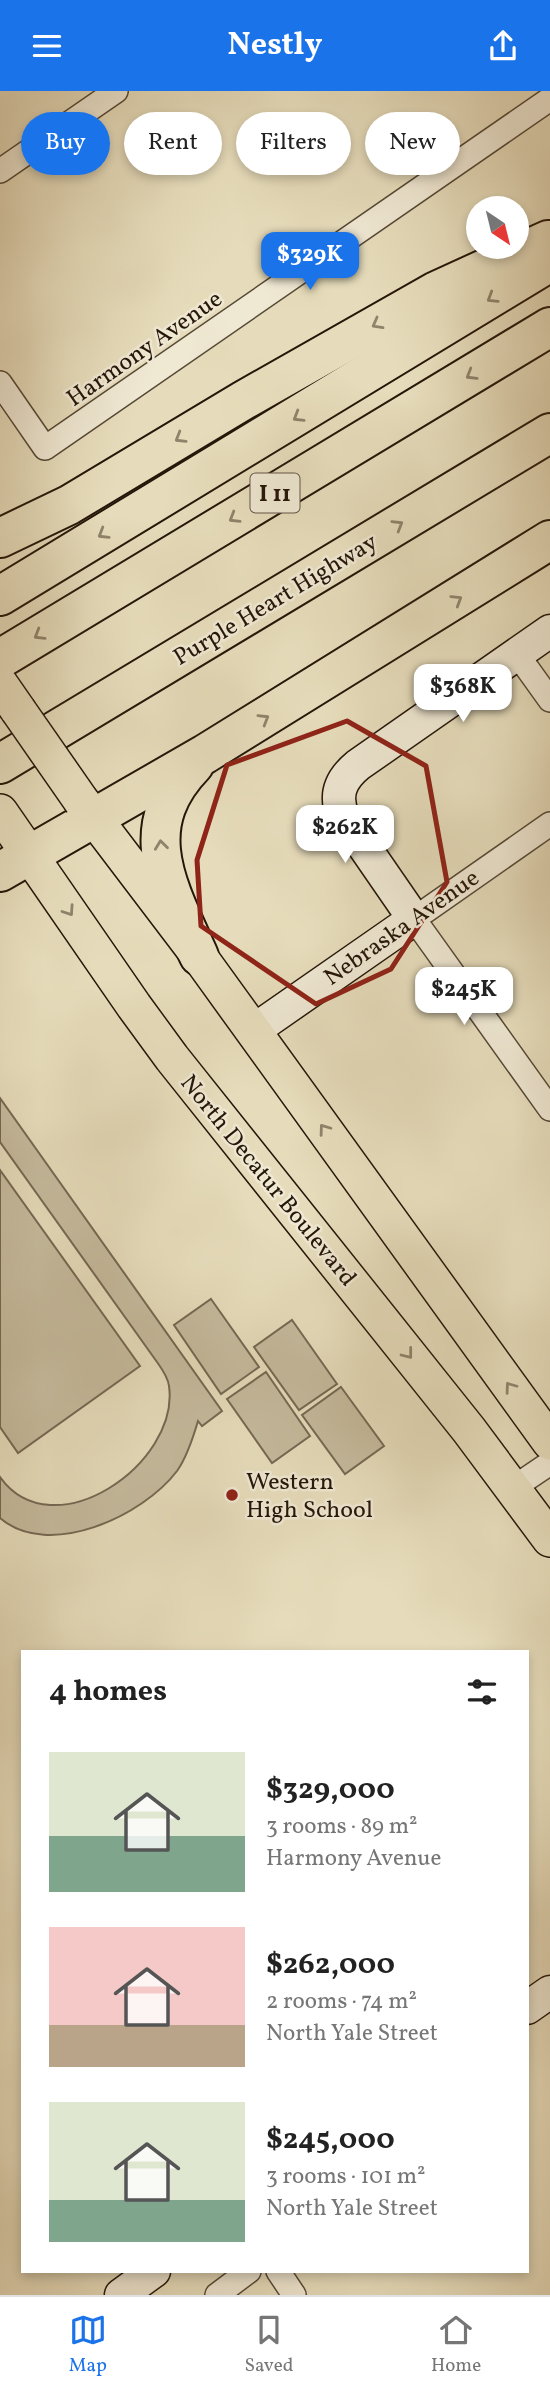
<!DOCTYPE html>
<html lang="en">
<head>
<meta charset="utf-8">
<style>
  :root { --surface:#fff; --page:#f6f6f6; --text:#222; --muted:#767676; --line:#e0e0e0; --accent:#1a73e8 }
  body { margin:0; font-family:Vollkorn,serif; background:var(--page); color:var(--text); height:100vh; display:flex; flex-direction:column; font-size:26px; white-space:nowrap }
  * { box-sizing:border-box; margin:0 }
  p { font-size:23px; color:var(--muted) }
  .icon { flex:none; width:38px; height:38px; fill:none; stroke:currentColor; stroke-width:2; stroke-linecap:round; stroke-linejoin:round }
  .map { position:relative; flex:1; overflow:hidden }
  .panel { position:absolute; left:21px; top:1559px; width:508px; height:623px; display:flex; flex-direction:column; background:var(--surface); border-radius:0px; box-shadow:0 4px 10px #0003 }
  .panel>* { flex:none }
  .guide { position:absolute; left:21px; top:21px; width:509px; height:63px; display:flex; gap:14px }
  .needle { width:46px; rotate:145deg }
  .buttons { position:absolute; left:466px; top:105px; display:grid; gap:14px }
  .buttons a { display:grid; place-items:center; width:63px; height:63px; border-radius:50%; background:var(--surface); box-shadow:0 4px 10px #0003; font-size:35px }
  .price { position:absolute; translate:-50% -60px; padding:0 16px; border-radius:14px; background:#fff; color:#222; font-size:23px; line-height:46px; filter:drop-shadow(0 2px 4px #0008) }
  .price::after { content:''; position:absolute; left:50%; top:42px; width:21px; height:16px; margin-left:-10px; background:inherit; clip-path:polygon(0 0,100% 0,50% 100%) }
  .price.selected { background:var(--accent); color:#fff }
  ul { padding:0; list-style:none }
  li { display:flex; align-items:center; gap:21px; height:175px; padding:0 28px }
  li span { display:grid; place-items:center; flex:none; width:196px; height:140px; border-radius:0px; color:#555 }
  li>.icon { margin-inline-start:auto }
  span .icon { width:84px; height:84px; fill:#fffc; stroke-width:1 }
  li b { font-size:30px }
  h2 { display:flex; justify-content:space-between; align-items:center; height:84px; padding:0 28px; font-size:30px }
  .tag { padding:0 24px; border-radius:32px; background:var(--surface); box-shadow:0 4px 10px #0003; font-size:24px; line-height:63px }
  .tag.selected { background:var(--accent); color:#fff }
  header { display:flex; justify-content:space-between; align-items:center; height:91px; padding:0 28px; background:var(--accent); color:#fff; font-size:32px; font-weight:700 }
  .menu { display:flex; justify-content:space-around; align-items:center; height:98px; border-top:2px solid var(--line); background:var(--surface); font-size:19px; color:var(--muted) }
  .menu a { display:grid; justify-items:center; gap:4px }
  .menu .selected { color:var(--accent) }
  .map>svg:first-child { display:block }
</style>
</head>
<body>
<header><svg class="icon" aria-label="menu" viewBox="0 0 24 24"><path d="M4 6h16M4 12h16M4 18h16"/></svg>Nestly<svg class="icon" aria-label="share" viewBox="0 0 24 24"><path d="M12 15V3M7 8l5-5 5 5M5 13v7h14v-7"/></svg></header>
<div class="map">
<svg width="550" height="2204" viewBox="0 0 550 2204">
  <rect width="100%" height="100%" fill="#e6dcbb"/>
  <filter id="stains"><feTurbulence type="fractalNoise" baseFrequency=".00286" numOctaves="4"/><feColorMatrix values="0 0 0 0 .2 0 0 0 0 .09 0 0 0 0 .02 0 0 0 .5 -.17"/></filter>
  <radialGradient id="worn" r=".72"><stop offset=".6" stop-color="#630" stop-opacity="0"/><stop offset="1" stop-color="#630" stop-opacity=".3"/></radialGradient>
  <g fill="#c5ba9d" stroke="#756853" stroke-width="2">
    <path d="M0 1007 222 1320 202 1335 198 1330C193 1347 187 1366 177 1380 143 1425 49 1469 0 1427V1386C53 1460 180 1373 169 1295 168 1286 162 1278 157 1271L0 1051Z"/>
    <path d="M0 1079 140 1275 18 1362 0 1336Z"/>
    <path d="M211 1208 259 1276 221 1303 174 1234Z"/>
    <path d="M292 1229 337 1293 299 1319 254 1256Z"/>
    <path d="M266 1281 310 1345 272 1372 227 1308Z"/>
    <path d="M341 1296 384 1355 345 1383 302 1324Z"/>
  </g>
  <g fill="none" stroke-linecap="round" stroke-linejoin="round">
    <defs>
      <g id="street">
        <path d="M0 80 116 0"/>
        <path d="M0 292 45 357 550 8"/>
        <path d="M517 563 550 609"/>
        <path d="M550 733 414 828 550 1018"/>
        <path d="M513 1397 550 1372"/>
        <path d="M278 2180 294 2204"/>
        <path d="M217 2204 249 2180"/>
      </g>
      <g id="secondary">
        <path d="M253 940 414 828 343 725C334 704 341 688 358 674L550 540"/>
        <path d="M527 1917 550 1901"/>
        <path d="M121 2204 154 2180"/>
      </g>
      <g id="primary">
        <path d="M0 593 18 619"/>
        <path d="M82 711 199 865 550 1351"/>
        <path d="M0 721 134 915 172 967 469 1339 550 1448"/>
      </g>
      <g id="highway">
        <path d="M0 447 69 414 244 309 436 200 548 149"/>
        <path d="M0 505 550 171"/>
        <path d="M0 568 550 236"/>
        <path d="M0 673 550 342"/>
        <path d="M194 674C133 737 168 796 199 865"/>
        <path d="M0 781 205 663 550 449"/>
      </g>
    </defs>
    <use href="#street" stroke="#554836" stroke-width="26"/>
    <use href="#secondary" stroke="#251609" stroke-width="35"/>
    <use href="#primary" stroke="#251609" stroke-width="38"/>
    <use href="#highway" stroke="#251609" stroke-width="42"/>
    <use href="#street" stroke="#efe8d3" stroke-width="23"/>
    <use href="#secondary" stroke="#efe8d3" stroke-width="32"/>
    <use href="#primary" stroke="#e6dcbb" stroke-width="35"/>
    <use href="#highway" stroke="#e6dcbb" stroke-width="38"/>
    <defs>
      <path id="primary-bridge" d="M18 619 82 711"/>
    </defs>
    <use href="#primary-bridge" stroke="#251609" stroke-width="38" stroke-linecap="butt"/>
    <use href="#primary-bridge" stroke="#e6dcbb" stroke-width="35"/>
  </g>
  <defs><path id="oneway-chevron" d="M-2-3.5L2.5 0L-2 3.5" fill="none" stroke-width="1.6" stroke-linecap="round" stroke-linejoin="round" transform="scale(1.75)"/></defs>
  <g stroke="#8f836b">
    <use href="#oneway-chevron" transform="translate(492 207) rotate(148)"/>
    <use href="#oneway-chevron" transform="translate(377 233) rotate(151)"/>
    <use href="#oneway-chevron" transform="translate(471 284) rotate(149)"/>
    <use href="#oneway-chevron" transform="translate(298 326) rotate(149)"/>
    <use href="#oneway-chevron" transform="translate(180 347) rotate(149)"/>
    <use href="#oneway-chevron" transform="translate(234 427) rotate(149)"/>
    <use href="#oneway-chevron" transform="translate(398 434) rotate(-31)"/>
    <use href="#oneway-chevron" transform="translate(103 443) rotate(149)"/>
    <use href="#oneway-chevron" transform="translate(457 509) rotate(-32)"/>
    <use href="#oneway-chevron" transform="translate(39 544) rotate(149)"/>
    <use href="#oneway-chevron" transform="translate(264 628) rotate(-31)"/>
    <use href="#oneway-chevron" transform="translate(161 754) rotate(-97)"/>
    <use href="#oneway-chevron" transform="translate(69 820) rotate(56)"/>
    <use href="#oneway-chevron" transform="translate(324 1038) rotate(-126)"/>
    <use href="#oneway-chevron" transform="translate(408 1263) rotate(52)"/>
    <use href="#oneway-chevron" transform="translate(510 1296) rotate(-126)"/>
  </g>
  <path fill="none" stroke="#8f2418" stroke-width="5" stroke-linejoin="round" d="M347 630 426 675 447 791 391 878 316 913 201 835 197 769 227 674Z"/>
  <circle fill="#8f2418" stroke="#efe8d3" stroke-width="2.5" cx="232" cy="1404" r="7"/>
  <g text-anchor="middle" stroke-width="5" stroke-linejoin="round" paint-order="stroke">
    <rect fill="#efe8d3" stroke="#625546" stroke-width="2" x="250.5" y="382.5" width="49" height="39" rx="5"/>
    <g font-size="23" font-weight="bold" fill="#251609">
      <text x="275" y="410">I 11</text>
    </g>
    <g font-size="24" fill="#251609" stroke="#efe8d3">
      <text transform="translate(144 257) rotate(-35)" y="8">Harmony Avenue</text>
      <text transform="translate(275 508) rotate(-31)" y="8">Purple Heart Highway</text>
      <text transform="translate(401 836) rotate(-35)" y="8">Nebraska Avenue</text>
      <text transform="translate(269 1089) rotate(51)" y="8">North Decatur Boulevard</text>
    </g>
    <g font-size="24" fill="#251609" stroke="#efe8d3" text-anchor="start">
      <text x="246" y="1398">Western<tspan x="246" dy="28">High School</tspan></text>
    </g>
  </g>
  <rect width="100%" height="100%" filter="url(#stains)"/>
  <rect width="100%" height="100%" fill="url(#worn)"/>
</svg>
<div class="buttons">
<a><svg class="needle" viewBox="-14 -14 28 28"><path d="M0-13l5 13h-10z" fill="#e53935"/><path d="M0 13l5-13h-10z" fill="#767676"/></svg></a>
</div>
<b class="price selected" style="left:310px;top:201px">$329K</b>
<b class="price" style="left:463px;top:633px">$368K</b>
<b class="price" style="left:345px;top:774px">$262K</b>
<b class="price" style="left:464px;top:936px">$245K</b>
<div class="guide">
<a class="tag selected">Buy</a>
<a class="tag">Rent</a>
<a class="tag">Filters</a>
<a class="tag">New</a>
</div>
<section class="panel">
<h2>4 homes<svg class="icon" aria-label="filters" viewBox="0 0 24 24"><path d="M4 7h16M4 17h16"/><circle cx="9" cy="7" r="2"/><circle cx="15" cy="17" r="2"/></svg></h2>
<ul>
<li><span style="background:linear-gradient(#dfe7d0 60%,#7fa58c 0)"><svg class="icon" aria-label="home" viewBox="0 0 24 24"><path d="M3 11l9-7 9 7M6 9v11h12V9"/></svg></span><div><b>$329,000</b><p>3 rooms · 89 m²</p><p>Harmony Avenue</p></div></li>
<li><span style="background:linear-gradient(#f6c9c9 70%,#b9a48a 0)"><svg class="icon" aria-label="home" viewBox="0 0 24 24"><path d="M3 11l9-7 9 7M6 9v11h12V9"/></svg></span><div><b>$262,000</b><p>2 rooms · 74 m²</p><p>North Yale Street</p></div></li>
<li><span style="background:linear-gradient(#dfe7d0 70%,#7fa58c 0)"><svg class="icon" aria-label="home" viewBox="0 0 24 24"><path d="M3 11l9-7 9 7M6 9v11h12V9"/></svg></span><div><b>$245,000</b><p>3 rooms · 101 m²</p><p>North Yale Street</p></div></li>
</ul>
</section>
</div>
<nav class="menu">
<a class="selected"><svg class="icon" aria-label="map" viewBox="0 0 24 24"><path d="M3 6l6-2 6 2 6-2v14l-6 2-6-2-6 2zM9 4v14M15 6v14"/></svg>Map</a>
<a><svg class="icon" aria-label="saved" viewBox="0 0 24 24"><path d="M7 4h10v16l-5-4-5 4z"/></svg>Saved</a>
<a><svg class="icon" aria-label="home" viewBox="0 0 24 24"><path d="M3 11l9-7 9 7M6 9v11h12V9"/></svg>Home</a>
</nav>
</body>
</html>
